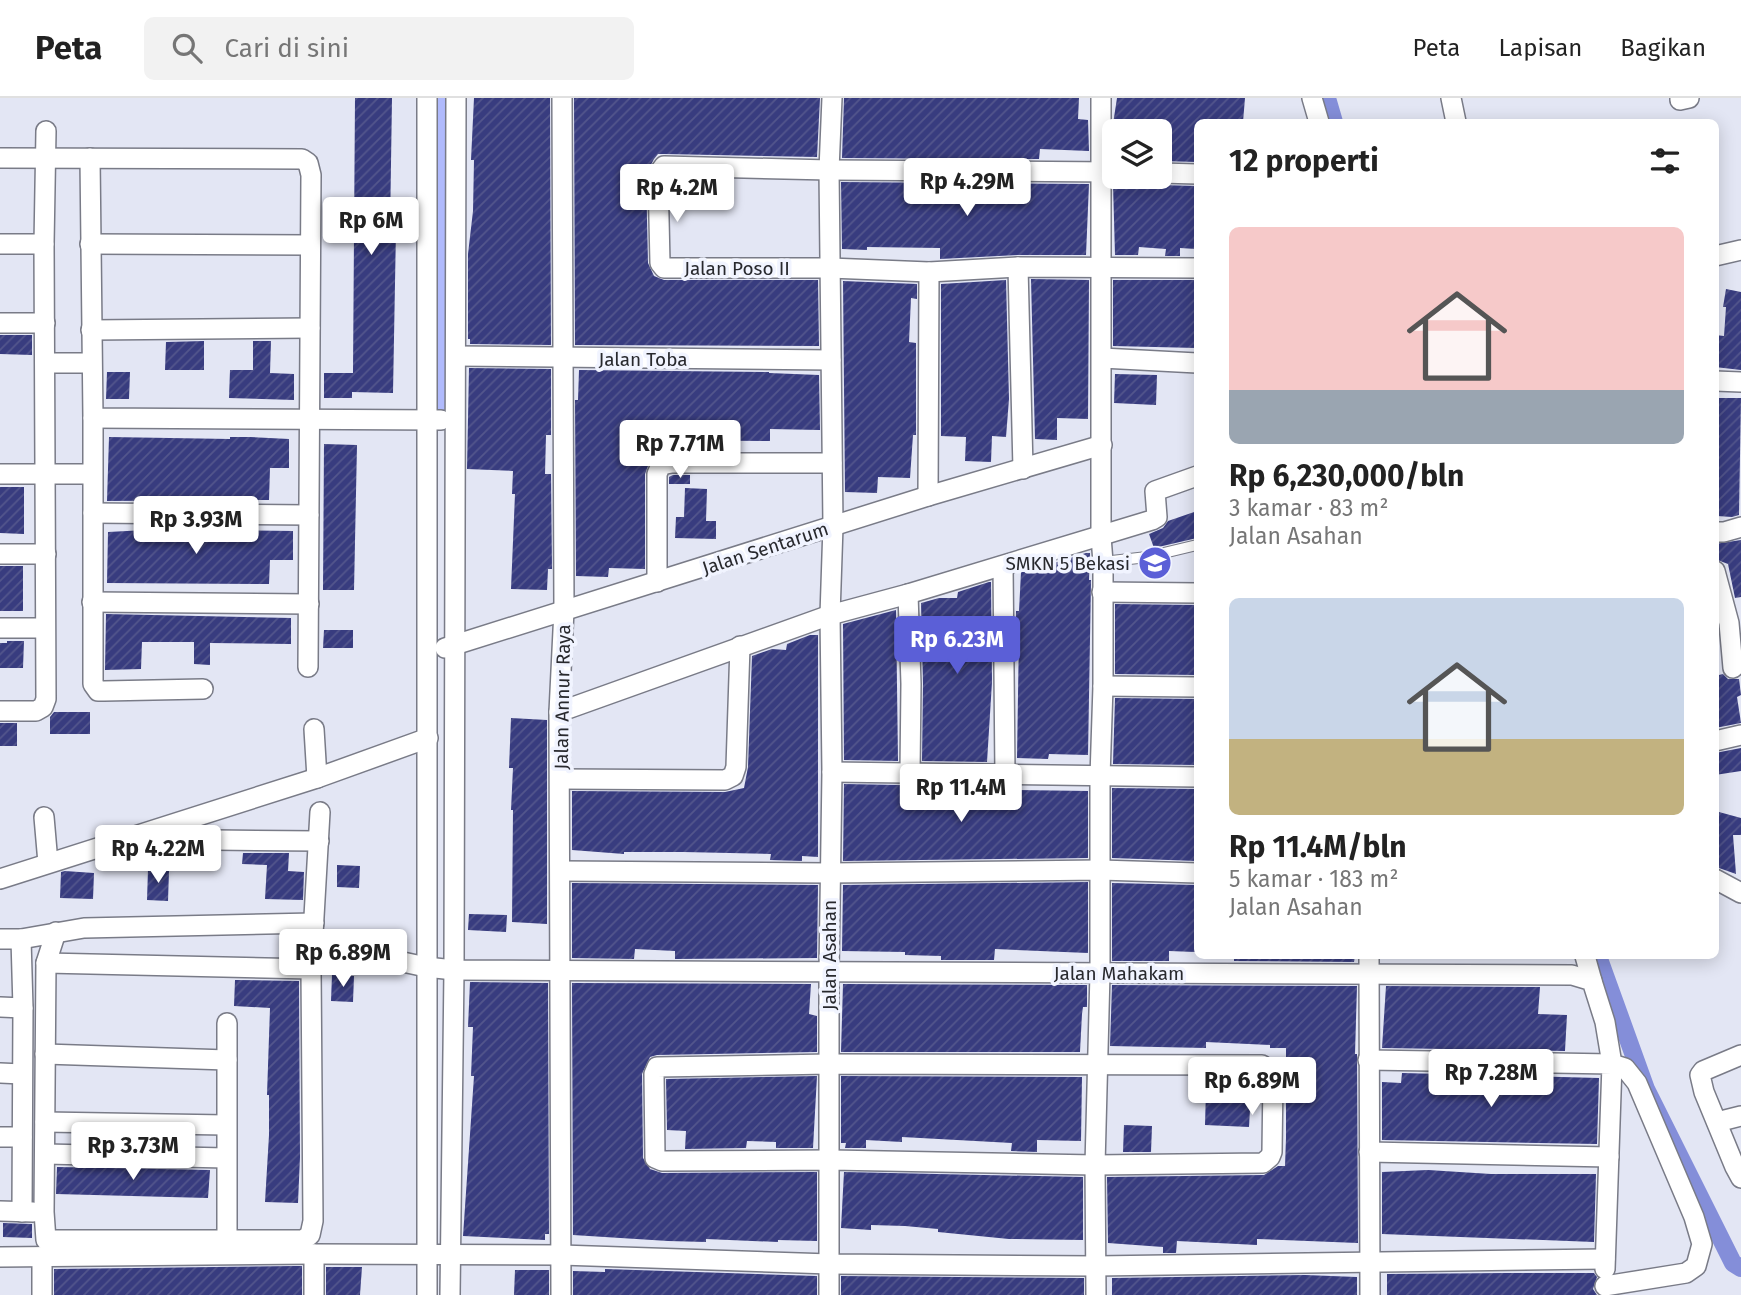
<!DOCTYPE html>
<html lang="id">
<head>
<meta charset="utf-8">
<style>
  :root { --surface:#fff; --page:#f2f2f2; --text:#222; --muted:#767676; --line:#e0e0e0; --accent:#5b5fd7 }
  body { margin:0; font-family:"Fira Sans",sans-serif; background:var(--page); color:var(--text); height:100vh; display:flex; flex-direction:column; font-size:26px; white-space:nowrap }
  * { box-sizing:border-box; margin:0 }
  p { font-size:23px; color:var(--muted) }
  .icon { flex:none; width:38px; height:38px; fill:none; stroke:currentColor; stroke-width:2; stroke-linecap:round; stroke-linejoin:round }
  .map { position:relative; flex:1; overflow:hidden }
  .drawer { position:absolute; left:1194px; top:21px; width:525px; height:840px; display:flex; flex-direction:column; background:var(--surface); border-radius:10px; box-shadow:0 4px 18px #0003 }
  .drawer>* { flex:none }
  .tools { position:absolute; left:1102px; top:21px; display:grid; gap:14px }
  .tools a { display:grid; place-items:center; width:70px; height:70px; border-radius:10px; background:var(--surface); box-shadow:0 4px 18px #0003; font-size:35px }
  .price { position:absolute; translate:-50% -60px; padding:0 16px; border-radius:7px; background:#fff; color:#222; font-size:23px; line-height:46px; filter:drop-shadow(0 2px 4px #0008) }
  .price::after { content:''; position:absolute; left:50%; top:42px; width:21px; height:16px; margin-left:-10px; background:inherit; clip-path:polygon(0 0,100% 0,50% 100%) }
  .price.selected { background:var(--accent); color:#fff }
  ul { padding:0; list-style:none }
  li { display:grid; align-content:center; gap:14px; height:371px; padding:0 35px }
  li span { display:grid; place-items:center; height:217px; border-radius:10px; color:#555 }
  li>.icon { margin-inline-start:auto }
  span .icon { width:126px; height:126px; fill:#fffc; stroke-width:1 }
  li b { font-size:30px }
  h2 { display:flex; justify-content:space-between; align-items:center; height:84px; padding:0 35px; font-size:30px }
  header { display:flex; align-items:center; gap:42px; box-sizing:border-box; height:98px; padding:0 35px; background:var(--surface); border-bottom:2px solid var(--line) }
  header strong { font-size:33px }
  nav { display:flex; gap:38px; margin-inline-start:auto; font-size:24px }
  .search { width:490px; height:63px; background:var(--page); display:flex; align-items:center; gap:18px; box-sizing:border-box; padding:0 24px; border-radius:10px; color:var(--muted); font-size:26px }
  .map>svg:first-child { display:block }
</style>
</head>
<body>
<header>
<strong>Peta</strong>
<div class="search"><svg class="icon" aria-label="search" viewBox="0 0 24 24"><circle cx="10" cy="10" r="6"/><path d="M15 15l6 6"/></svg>Cari di sini</div>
<nav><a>Peta</a><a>Lapisan</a><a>Bagikan</a></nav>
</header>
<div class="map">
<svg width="1741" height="1197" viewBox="0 0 1741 1197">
  <defs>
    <pattern id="building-hatch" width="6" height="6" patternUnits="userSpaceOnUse" patternTransform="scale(1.75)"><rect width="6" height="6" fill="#383c7f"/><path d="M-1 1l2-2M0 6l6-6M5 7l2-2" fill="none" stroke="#53568c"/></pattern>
  </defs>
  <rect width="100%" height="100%" fill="#e3e6f4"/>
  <path fill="#b0bafc" d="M427 0H456L454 322 428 321Z"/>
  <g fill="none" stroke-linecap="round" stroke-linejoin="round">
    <g stroke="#848ed9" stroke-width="18">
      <path d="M1327 0 1334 24"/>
      <path d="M1598 858 1646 991 1733 1165 1741 1170"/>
    </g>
  </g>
  <g fill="url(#building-hatch)">
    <path d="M355 0H392L390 131H396L393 295 352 294V300H324V275H353Z"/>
    <path d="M474 0H550L551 247 470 246V241H468V156L473 113 474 62H471Z"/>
    <path d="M574 0H820L817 59 664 56H658L654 61 646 76 648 165 654 178 664 182H818L819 248 575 247Z"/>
    <path d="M844 0H1079L1078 21 1088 22 1089 53 1040 51 1039 61 842 60Z"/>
    <path d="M1117 0H1245L1243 24H1197V64L1160 63V33H1115L1113 54V26Z"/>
    <path d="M1126 79H1149L1153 85 1160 87 1197 88 1196 151 1180 150V158H1165L1166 151 1139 149 1138 157H1115L1113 86 1120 85Z"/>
    <path d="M841 84 1089 86 1086 157H1018L940 161V150L867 149V152L842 151Z"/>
    <path d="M1031 181 1089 182 1088 321 1057 320V342L1035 341Z"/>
    <path d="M1006 182 1009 301 1006 339 992 338 991 364 965 363 966 339 941 338V186Z"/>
    <path d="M1113 182H1196L1197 250 1113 248Z"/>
    <path d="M843 183 917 186V201L911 200 909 244 916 245V337H913L910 380 878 379 877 395 845 394Z"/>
    <path d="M1726 191 1741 194V272L1715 269V237L1724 238 1726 209H1723Z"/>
    <path d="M0 237H32V257L0 256Z"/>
    <path d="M204 243V272H165L166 244Z"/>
    <path d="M253 243H271L270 275 294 276V302L229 300 230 272H253Z"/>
    <path d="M469 270 551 271V337H546L545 376H551L552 471H548L547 492 511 491 515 396H512L513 373 467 371Z"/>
    <path d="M579 272 769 274V275L819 277 820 332 770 331V343L652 342 651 360 645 376V471L609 470 608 479 576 478 575 302H578Z"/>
    <path d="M107 274H130L129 301H106Z"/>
    <path d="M1115 276 1157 277 1156 307 1114 305Z"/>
    <path d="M1715 300H1741L1739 417 1732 419 1717 418Z"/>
    <path d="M109 339 230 341V339H250L289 341V370H270L269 402 107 403Z"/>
    <path d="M324 346 357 347 354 492H323Z"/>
    <path d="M673 377H690V386H669V379Z"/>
    <path d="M0 389H24V436L0 435Z"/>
    <path d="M685 390 707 391 706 423H716V441L675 440 676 419H684Z"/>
    <path d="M1197 413V440L1154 450 1149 436 1163 430 1168 423Z"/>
    <path d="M165 431 293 433V462H270L269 486 107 485 108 434Z"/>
    <path d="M1741 442V499L1735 500 1728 466 1715 461V446Z"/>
    <path d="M1086 455H1090L1089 482H1091L1088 657 1049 656 1048 661 1017 660 1019 534H1016V513H1019L1021 474 1046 467H1054V465Z"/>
    <rect x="0" y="468" width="23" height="45"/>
    <path d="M989 484H991L992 584 987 664 922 663 923 586 921 505 939 500H957L958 494Z"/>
    <path d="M1115 506 1197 507V577L1115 576Z"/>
    <path d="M896 512 898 663 844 662 843 526Z"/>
    <path d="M106 516 291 520V546L210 545V567L194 566V544H142L141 571 105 572Z"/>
    <path d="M324 532H353V550H323Z"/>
    <path d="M810 537H818V759L802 758V763L770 762 771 756 683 754H624V756L572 752V693L725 694 744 690 748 669 752 558 772 551 786 552 787 546Z"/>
    <path d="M7 543H24L23 570H0V545H7Z"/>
    <path d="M1723 576 1728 581H1739L1741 597 1737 599 1741 625 1715 630V578Z"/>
    <path d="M1115 600 1197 601V667L1113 666Z"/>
    <path d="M54 614H90V636H50V619Z"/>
    <path d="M511 620 547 622V826L512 824 513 712H511L513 670H509Z"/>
    <rect x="0" y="625" width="17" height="23"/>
    <path d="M1741 650V673L1715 677V655Z"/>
    <path d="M844 686 956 688V690L986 691 985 711 1009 712 1010 692 1088 693V760L843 763Z"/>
    <path d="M1112 690 1197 691V763L1112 760Z"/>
    <path d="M1719 714 1741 720V737H1733L1736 776 1719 770 1717 736 1715 735Z"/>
    <path d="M243 755H289L288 773 304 774 303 802 265 801 267 767 242 766Z"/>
    <path d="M337 767 360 768 359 790 337 789Z"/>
    <path d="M148 772 169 773 168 803 147 802Z"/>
    <path d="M65 773 94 775 93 801 60 800 61 774Z"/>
    <path d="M1088 784V855L995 851 994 862H941V858L905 857V854L842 853 843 787Z"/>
    <path d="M572 785 818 787 817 860 675 861V853L635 851 634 861 572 860Z"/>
    <path d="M1112 785 1197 787 1195 854 1169 853V863H1112Z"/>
    <path d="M469 816 507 817 506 834 468 832Z"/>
    <path d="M1234 858H1355L1354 864 1234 863Z"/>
    <path d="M332 877 354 878 353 904 331 903Z"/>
    <path d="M235 882 299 883 300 1059 298 1105 265 1104 269 1037V997H267L270 910 234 908Z"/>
    <path d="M470 884 548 885 549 1136H545V1142L463 1138 474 978H471L473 929H468Z"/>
    <path d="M572 885 811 886 809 916 817 918V954L657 957 650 959 642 976 643 1060 650 1071 662 1075 817 1074V1143L778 1142V1144L706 1141V1144L668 1143 573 1137Z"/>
    <path d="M843 886 1087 887V909H1083L1082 916 1080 954H841Z"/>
    <path d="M1112 887 1357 888 1355 956H1357L1358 1145 1257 1141V1147L1177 1143 1176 1155H1163V1149L1108 1145 1107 1079 1264 1077 1278 1068H1285L1286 1040V950H1270V947L1206 944V950L1110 948Z"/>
    <path d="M1386 888 1540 889 1538 916 1567 917 1565 953 1382 950Z"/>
    <path d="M1402 975 1599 980 1597 1046 1382 1042V984L1401 985Z"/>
    <path d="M817 978 813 1050H776V1044L747 1043 746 1050 685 1051 686 1033 667 1032 666 981Z"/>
    <path d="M841 978 1082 979 1081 1043 1037 1042V1054L1011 1053 1012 1045 902 1039V1044L866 1042V1050H845L846 1045H841Z"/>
    <path d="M1206 992 1251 994 1249 1029 1205 1027Z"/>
    <path d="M1124 1027 1152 1028 1151 1054H1123Z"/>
    <path d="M57 1069 210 1072 208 1100 56 1096Z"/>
    <path d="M1428 1072 1491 1076H1596L1594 1144 1382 1136V1074Z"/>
    <path d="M844 1074 1083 1079V1142L1009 1141 938 1134V1131L905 1128 871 1127V1132L841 1130Z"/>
    <path d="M3 1125 32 1126V1140L3 1139Z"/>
    <path d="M295 1168H302V1197H54V1171Z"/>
    <path d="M326 1169H362L360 1197H326Z"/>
    <path d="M605 1171 817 1178V1197H573V1173L605 1174Z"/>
    <path d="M515 1172H549V1197H514Z"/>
    <path d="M1507 1175H1594L1597 1179 1593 1191 1597 1197H1387V1176Z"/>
    <path d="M1305 1177 1357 1179V1197H1112V1180Z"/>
    <path d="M841 1178 1084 1180V1197H841Z"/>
  </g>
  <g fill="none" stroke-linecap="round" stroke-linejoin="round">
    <defs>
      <path id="lane" d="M1103 464 1147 459 1197 447"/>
      <g id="street">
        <path d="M1312 0 1319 24"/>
        <path d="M1451 0 1456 24"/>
        <path d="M1680 0V2L1689 0"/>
        <path d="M0 60 302 61 308 65 311 77 308 569"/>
        <path d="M90 60 93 320 441 322"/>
        <path d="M1115 74 829 72 664 68 658 76 660 165 664 170H830L929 174 1018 169 1197 170"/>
        <path d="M1160 75 1197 76"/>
        <path d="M0 146H44"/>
        <path d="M90 146 310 147"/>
        <path d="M1715 158 1741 152"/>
        <path d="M1018 169 1023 371"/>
        <path d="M0 225H45"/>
        <path d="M91 232 310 230"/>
        <path d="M456 258 831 262"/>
        <path d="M1102 260 1197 265"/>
        <path d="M45 265H91"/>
        <path d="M1715 283 1741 284"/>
        <path d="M93 320V586L98 593H104L203 591"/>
        <path d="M0 376H92"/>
        <path d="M928 398 929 174"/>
        <path d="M93 415 309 417"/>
        <path d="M1715 434H1724L1741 429"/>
        <path d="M0 456H46"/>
        <path d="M1003 468 1005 676"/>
        <path d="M1715 473 1729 525 1733 570"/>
        <path d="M657 484V376L661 367 672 365H832"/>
        <path d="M1102 494 1197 495"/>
        <path d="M908 496 911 586 910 674"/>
        <path d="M92 504 309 506"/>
        <path d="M0 530H45"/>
        <path d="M445 550 928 398 1102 347"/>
        <path d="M1103 588 1197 589"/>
        <path d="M0 613H36L43 609 46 601 44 146 46 33"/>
        <path d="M559 614 830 517 908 496 1152 422 1157 419 1155 393 1197 378"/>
        <path d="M314 631 317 680"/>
        <path d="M1715 643 1741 637"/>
        <path d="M832 674 1197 679"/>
        <path d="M560 681 725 682 733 678 736 669 740 548"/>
        <path d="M44 719 48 765"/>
        <path d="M214 742 319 743"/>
        <path d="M561 773 829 775 1100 772 1197 775"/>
        <path d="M0 781 317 680 428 640"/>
        <path d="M1715 781 1741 795"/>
        <path d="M56 834 46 865 44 1114 46 1142H303L310 1137 313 1123 311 871 320 714"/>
        <path d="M0 841H21L84 830 314 825"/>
        <path d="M21 841 23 910 22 1114"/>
        <path d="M311 855H361L426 869 454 872 1572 877 1592 883 1605 924 1612 966 1625 970 1637 985 1694 1119 1702 1146 1696 1168 1686 1175 1605 1188"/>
        <path d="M1369 858 1370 1197"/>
        <path d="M1585 858 1592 883"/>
        <path d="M46 865 311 871"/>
        <path d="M0 909 23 910"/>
        <path d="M45 956 227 962"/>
        <path d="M1741 957 1703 973 1700 977 1704 994 1735 1069 1741 1080"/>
        <path d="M1368 962 1612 966 1605 1171"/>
        <path d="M829 966 1262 967 1272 974 1273 980 1272 1054 1270 1059 1263 1065 1095 1067 831 1062 662 1063 655 1060 654 976 657 969Z"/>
        <path d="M0 975 22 976"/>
        <path d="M45 1024 226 1027"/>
        <path d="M1717 1024 1741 1018"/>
        <path d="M0 1039H22"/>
        <path d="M1369 1054 1609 1059"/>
        <path d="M45 1056 226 1060"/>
        <path d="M0 1113 33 1114"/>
        <path d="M227 1143V925"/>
        <path d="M314 1156V1197"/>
        <path d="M0 1159 314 1156 561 1157 830 1166 1096 1168 1605 1161"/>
        <path d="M42 1160V1197"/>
        <path d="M427 1197V0"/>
        <path d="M450 1197 454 872 456 0"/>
        <path d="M561 1197 559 614 564 512 562 0"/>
        <path d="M829 1197V873L832 674 830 517 833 428 829 72 832 0"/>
        <path d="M1096 1197 1095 1067 1100 875V679L1103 588V464L1101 439V0"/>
      </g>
    </defs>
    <use href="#lane" stroke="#797b87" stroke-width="12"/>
    <use href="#street" stroke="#797b87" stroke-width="22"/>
    <use href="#lane" stroke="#fff" stroke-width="10"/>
    <use href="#street" stroke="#fff" stroke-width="19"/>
  </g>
  <defs>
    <symbol id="school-disc" viewBox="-11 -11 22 22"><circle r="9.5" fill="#5b5fd7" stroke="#f1f4ff"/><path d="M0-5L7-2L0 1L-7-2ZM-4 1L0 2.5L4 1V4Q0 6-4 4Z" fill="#fff"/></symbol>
  </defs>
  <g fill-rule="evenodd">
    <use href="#school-disc" x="1136" y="446" width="38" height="38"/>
  </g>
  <g text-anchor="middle" stroke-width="7" stroke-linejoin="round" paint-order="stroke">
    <g font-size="19" fill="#28292e" stroke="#f1f4ff">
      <text x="737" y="177">Jalan Poso II</text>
      <text x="643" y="268">Jalan Toba</text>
      <text transform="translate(765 450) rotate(-18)" y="7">Jalan Sentarum</text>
      <text transform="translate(562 599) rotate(-89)" y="7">Jalan Annur Raya</text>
      <text transform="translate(829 857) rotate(-90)" y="7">Jalan Asahan</text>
      <text x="1119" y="882">Jalan Mahakam</text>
    </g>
    <g font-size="19" fill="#28292e" stroke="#f1f4ff" text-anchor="end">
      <text x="1130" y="472">SMKN 5 Bekasi</text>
    </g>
  </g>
</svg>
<div class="tools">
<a><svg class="icon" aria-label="layers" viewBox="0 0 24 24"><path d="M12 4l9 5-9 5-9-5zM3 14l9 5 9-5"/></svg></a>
</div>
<b class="price" style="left:967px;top:120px">Rp 4.29M</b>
<b class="price" style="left:677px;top:126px">Rp 4.2M</b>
<b class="price" style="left:371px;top:159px">Rp 6M</b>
<b class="price" style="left:680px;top:382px">Rp 7.71M</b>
<b class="price" style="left:196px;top:458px">Rp 3.93M</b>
<b class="price selected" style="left:957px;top:578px">Rp 6.23M</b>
<b class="price" style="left:961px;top:726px">Rp 11.4M</b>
<b class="price" style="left:158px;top:787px">Rp 4.22M</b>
<b class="price" style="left:343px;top:891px">Rp 6.89M</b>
<b class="price" style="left:1491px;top:1011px">Rp 7.28M</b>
<b class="price" style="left:1252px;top:1019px">Rp 6.89M</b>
<b class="price" style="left:133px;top:1084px">Rp 3.73M</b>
<section class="drawer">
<h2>12 properti<svg class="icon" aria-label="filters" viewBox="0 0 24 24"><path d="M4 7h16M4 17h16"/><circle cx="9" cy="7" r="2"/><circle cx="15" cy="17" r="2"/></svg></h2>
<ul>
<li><span style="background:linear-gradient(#f6c9c9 75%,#9aa5b1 0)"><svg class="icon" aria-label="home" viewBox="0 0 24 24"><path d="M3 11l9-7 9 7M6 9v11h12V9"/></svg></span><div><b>Rp 6,230,000/bln</b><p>3 kamar · 83 m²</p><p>Jalan Asahan</p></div></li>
<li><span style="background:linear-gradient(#c9d6e8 65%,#c2b280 0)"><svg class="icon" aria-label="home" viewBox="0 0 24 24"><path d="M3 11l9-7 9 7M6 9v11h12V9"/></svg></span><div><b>Rp 11.4M/bln</b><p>5 kamar · 183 m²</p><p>Jalan Asahan</p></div></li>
</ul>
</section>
</div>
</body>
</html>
